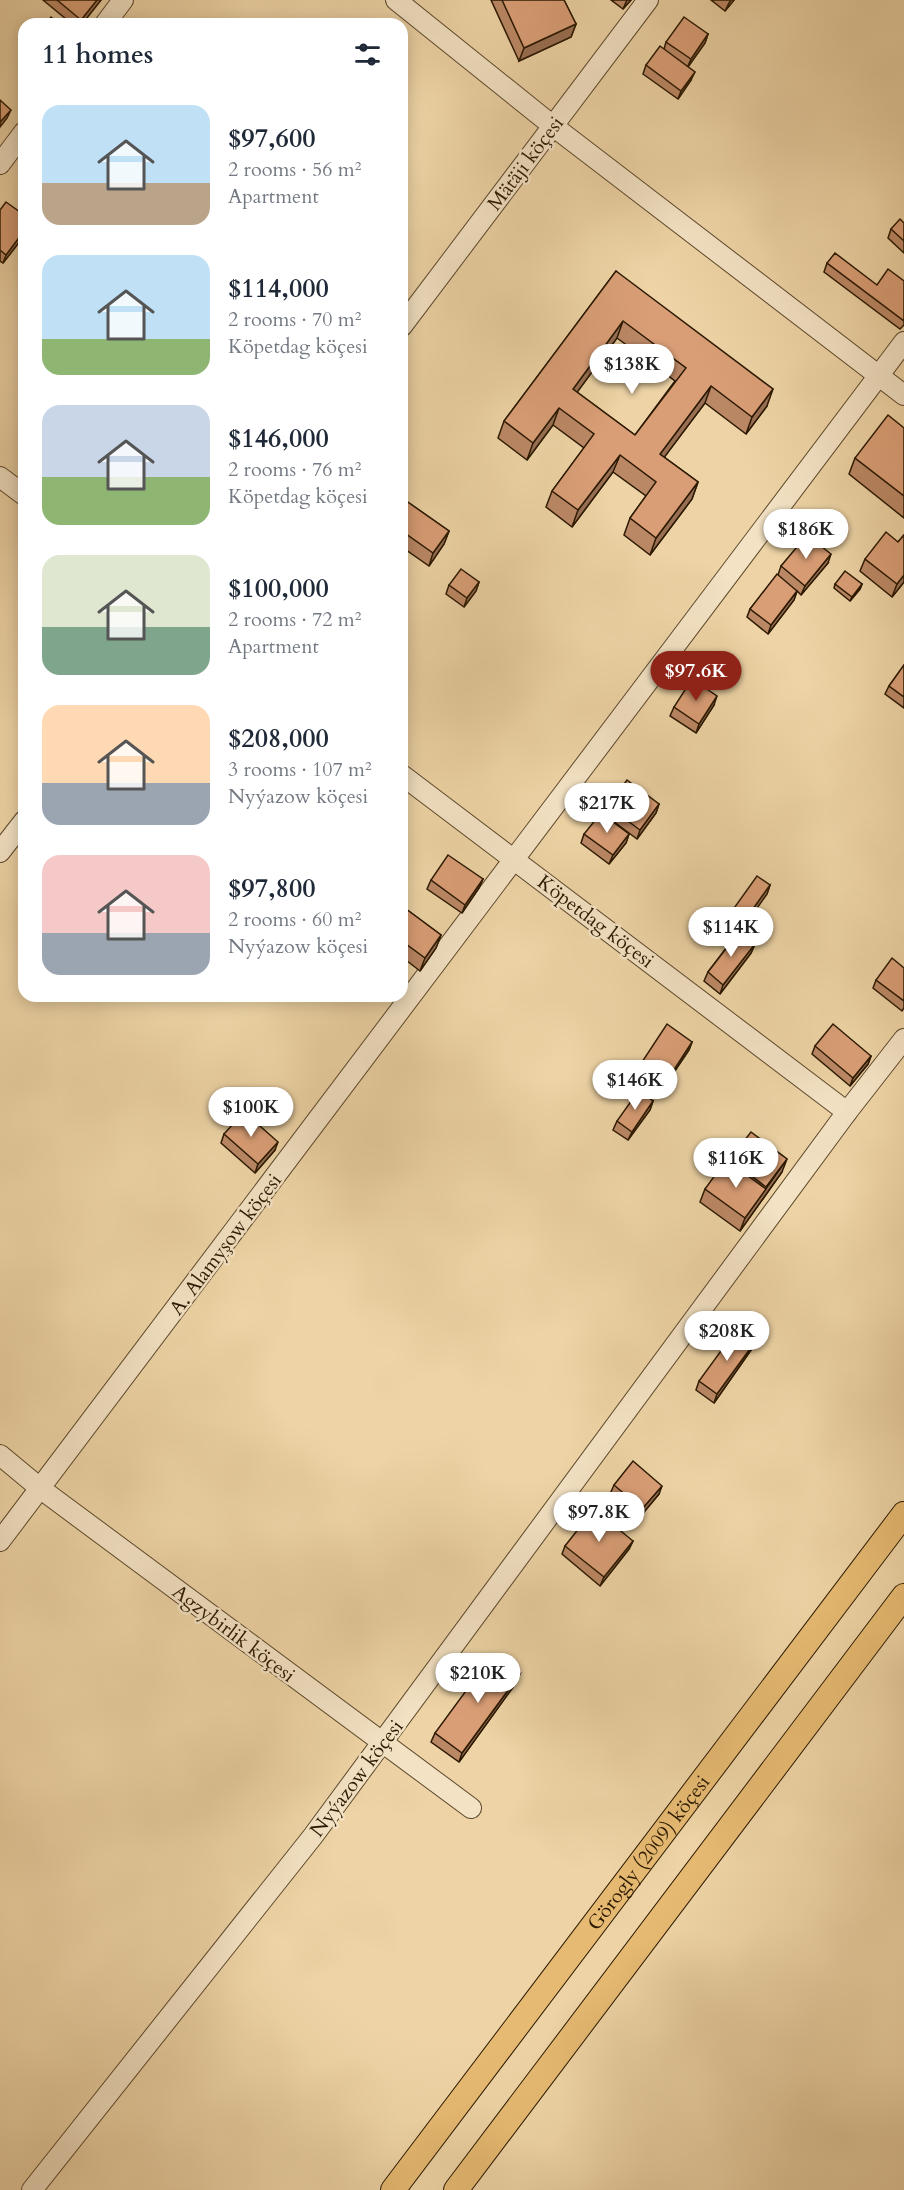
<!DOCTYPE html>
<html lang="en">
<head>
<meta charset="utf-8">
<style>
  :root { --surface:#fff; --page:#f6f6f7; --text:#1f2937; --muted:#747a83; --accent:#8f2418 }
  body { margin:0; font-family:Cardo,serif; background:var(--page); color:var(--text); height:100vh; display:flex; flex-direction:column; font-size:22px; white-space:nowrap }
  * { box-sizing:border-box; margin:0 }
  p { font-size:20px; color:var(--muted) }
  .icon { flex:none; width:33px; height:33px; fill:none; stroke:currentColor; stroke-width:2; stroke-linecap:round; stroke-linejoin:round }
  .map { position:relative; flex:1; overflow:hidden }
  .sheet { position:absolute; left:18px; top:18px; width:390px; height:984px; display:flex; flex-direction:column; background:var(--surface); border-radius:18px; box-shadow:0 3px 15px #0003 }
  .sheet>* { flex:none }
  .price { position:absolute; translate:-50% -51px; padding:0 14px; border-radius:21px; background:#fff; color:#222; font-size:20px; line-height:39px; filter:drop-shadow(0 2px 3px #0008) }
  .price::after { content:''; position:absolute; left:50%; top:36px; width:18px; height:14px; margin-left:-9px; background:inherit; clip-path:polygon(0 0,100% 0,50% 100%) }
  .price.active { background:var(--accent); color:#fff }
  ul { padding:0; list-style:none }
  li { display:flex; align-items:center; gap:18px; height:150px; padding:0 24px }
  li span { display:grid; place-items:center; flex:none; width:168px; height:120px; border-radius:18px; color:#555 }
  li>.icon { margin-inline-start:auto }
  span .icon { width:72px; height:72px; fill:#fffc; stroke-width:1 }
  li b { font-size:26px }
  h2 { display:flex; justify-content:space-between; align-items:center; height:72px; padding:0 24px; font-size:26px }
  .map>svg:first-child { display:block }
</style>
</head>
<body>
<div class="map">
<svg width="904" height="2190" viewBox="0 0 904 2190">
  <rect width="100%" height="100%" fill="#edd3a5"/>
  <filter id="stains"><feTurbulence type="fractalNoise" baseFrequency=".00333" numOctaves="4"/><feColorMatrix values="0 0 0 0 .2 0 0 0 0 .09 0 0 0 0 .02 0 0 0 .5 -.17"/></filter>
  <radialGradient id="worn" r=".72"><stop offset=".6" stop-color="#630" stop-opacity="0"/><stop offset="1" stop-color="#630" stop-opacity=".3"/></radialGradient>
  <g fill="none" stroke-linecap="round" stroke-linejoin="round">
    <defs>
      <g id="minor">
        <path d="M396 0 553 126 904 395"/>
        <path d="M105 24 123 0"/>
        <path d="M0 164 24 132"/>
        <path d="M402 326 648 0"/>
        <path d="M0 477 24 495"/>
        <path d="M402 775 847 1112"/>
        <path d="M0 852 24 821"/>
        <path d="M0 1455 41 1489 471 1808"/>
        <path d="M0 1541 904 342"/>
        <path d="M32 2190 313 1836 847 1112 904 1039"/>
      </g>
      <g id="major">
        <path id="s1" d="M393 2190 904 1514"/>
        <path d="M456 2190 904 1596"/>
      </g>
    </defs>
    <use href="#minor" stroke="#5c482b" stroke-width="22"/>
    <use href="#major" stroke="#2b1902" stroke-width="26"/>
    <use href="#minor" stroke="#f3e2c4" stroke-width="20"/>
    <use href="#major" stroke="#e6ba72" stroke-width="24"/>
  </g>
  <g fill="#bb8865" stroke="#2b1902" stroke-width="1.5" fill-rule="evenodd">
    <path d="M43 0H101L82 24H72Z"/>
    <path d="M491 0H564L576 24 571 37 519 61Z"/>
    <path d="M611 0H631L623 9Z"/>
    <path d="M711 0H734L725 11Z"/>
    <path d="M708 34 705 43 688 67 691 80 678 99 643 74 646 65 664 49 666 42Z"/>
    <path d="M0 210 24 215V236L3 263 0 261Z"/>
    <path d="M904 223V253L888 238 891 229Z"/>
    <path d="M827 263 877 285 904 281V325L900 329 824 272Z"/>
    <path d="M616 271 767 406 746 434 705 403 664 457 698 482 692 499 650 555 624 535 630 518 646 496 613 472 572 527 546 507 552 491 584 448 553 425 527 460 498 438 504 421ZM617 338 675 381 635 435 577 392Z"/>
    <path d="M904 428V518L849 474 855 458Z"/>
    <path d="M402 498 449 531 444 544 429 566 402 547Z"/>
    <path d="M904 535V582L892 597 860 571 865 559 898 542Z"/>
    <path d="M828 563 801 595 797 591 794 600 768 634 747 617 750 609 778 575 781 566Z"/>
    <path d="M479 582 476 591 464 607 446 594 449 585Z"/>
    <path d="M835 584H862L860 589 850 601 834 588Z"/>
    <path d="M904 665V708L885 694 889 686Z"/>
    <path d="M714 705 696 733 670 716 674 707Z"/>
    <path d="M659 804 656 813 637 839 605 815 608 806Z"/>
    <path d="M584 834H629L626 843 609 864 581 843Z"/>
    <path d="M483 879 479 888 462 913 427 889 431 880Z"/>
    <path d="M770 885 767 894 739 932 755 944 751 953 720 994 704 981 708 972 736 935 724 926 727 918Z"/>
    <path d="M402 906 441 935 436 948 420 971 402 957Z"/>
    <path d="M904 968V1008L902 1011 873 988 876 980Z"/>
    <path d="M692 1042 689 1050 664 1087 638 1070 642 1062Z"/>
    <path d="M815 1046 871 1056 868 1064 850 1086 812 1054Z"/>
    <path d="M653 1101 650 1110 628 1140 613 1130 617 1121Z"/>
    <path d="M224 1134 275 1150 255 1173 221 1143Z"/>
    <path d="M730 1159 782 1172 740 1231 700 1202 705 1189 729 1162Z"/>
    <path d="M755 1342 751 1350 714 1403 696 1390 699 1381Z"/>
    <path d="M614 1485 659 1494 639 1518 610 1494Z"/>
    <path d="M633 1541 629 1549 600 1586 562 1554 565 1546Z"/>
    <path d="M520 1674 516 1683 459 1762 431 1742 435 1733Z"/>
  </g>
  <g fill="#986f53" stroke="#2b1902" stroke-width="1.5">
    <path d="M97 0H101L82 24H80L81 20Z"/>
    <path d="M627 0H631L623 9Z"/>
    <path d="M731 0H734L725 11 729 3Z"/>
    <path d="M576 24 571 37 519 61 524 48Z"/>
    <path d="M708 34 705 43 687 68 691 59Z"/>
    <path d="M695 72 691 80 678 99 681 91Z"/>
    <path d="M11 110 7 118 0 127V122Z"/>
    <path d="M24 231V236L3 263 6 255Z"/>
    <path d="M623 321 617 338 567 406 573 389Z"/>
    <path d="M711 386 705 403 654 471 660 454Z"/>
    <path d="M773 389 767 406 746 434 752 417Z"/>
    <path d="M559 408 553 425 527 460 533 443Z"/>
    <path d="M620 455 613 472 572 527 578 510Z"/>
    <path d="M698 482 692 499 650 555 656 538Z"/>
    <path d="M449 531 444 544 429 566 433 553Z"/>
    <path d="M831 554 828 563 801 595 805 586Z"/>
    <path d="M904 575V582L892 597 897 584Z"/>
    <path d="M479 582 476 591 464 607 467 598Z"/>
    <path d="M862 584 860 589 850 601 852 597Z"/>
    <path d="M797 591 794 600 768 634 771 625Z"/>
    <path d="M717 696 714 705 696 733 699 724Z"/>
    <path d="M659 804 656 813 637 839 640 830Z"/>
    <path d="M629 834 626 843 609 864 613 855Z"/>
    <path d="M483 879 479 888 462 913 465 905Z"/>
    <path d="M770 885 767 894 737 936 740 927Z"/>
    <path d="M441 935 436 948 420 971 425 958Z"/>
    <path d="M755 944 751 953 720 994 723 985Z"/>
    <path d="M692 1042 689 1050 664 1087 668 1079Z"/>
    <path d="M871 1056 868 1064 850 1086 853 1078Z"/>
    <path d="M653 1101 650 1110 628 1140 632 1132Z"/>
    <path d="M278 1142 275 1150 255 1173 258 1164Z"/>
    <path d="M787 1159 782 1172 740 1231 745 1218Z"/>
    <path d="M755 1342 751 1350 714 1403 717 1394Z"/>
    <path d="M662 1486 659 1494 639 1518 642 1509Z"/>
    <path d="M633 1541 629 1549 600 1586 604 1577Z"/>
    <path d="M520 1674 516 1683 459 1762 462 1753Z"/>
  </g>
  <g fill="#d99e76" stroke="#2b1902" stroke-width="1.5" fill-rule="evenodd">
    <path d="M57 0H97L81 20Z"/>
    <path d="M502 0H564L576 24 524 48Z"/>
    <path d="M51 17 60 24H46Z"/>
    <path d="M684 17 708 34 691 59 666 42Z"/>
    <path d="M660 46 695 72 681 91 646 65Z"/>
    <path d="M0 100 11 110 0 122Z"/>
    <path d="M6 202 24 215V231L6 255 0 250V210Z"/>
    <path d="M900 219 904 223V241L891 229Z"/>
    <path d="M835 253 877 285 888 269 904 281V321L827 263Z"/>
    <path d="M616 271 773 389 752 417 711 386 660 454 698 482 656 538 630 518 656 482 620 455 578 510 552 491 594 434 559 408 533 443 504 421ZM623 321 686 368 635 435 573 389Z"/>
    <path d="M888 415 904 428V496L855 458Z"/>
    <path d="M402 498 449 531 433 553 402 531Z"/>
    <path d="M886 532 898 542 904 535V575L897 584 865 559Z"/>
    <path d="M807 535 831 554 805 586 781 566Z"/>
    <path d="M461 569 479 582 467 598 449 585Z"/>
    <path d="M845 571 862 584 852 597 835 584Z"/>
    <path d="M777 574 797 591 771 625 750 609Z"/>
    <path d="M904 665V697L889 686Z"/>
    <path d="M692 679 717 696 699 724 674 707Z"/>
    <path d="M627 780 659 804 640 830 608 806Z"/>
    <path d="M601 813 629 834 613 855 584 834Z"/>
    <path d="M448 855 483 879 465 905 431 880Z"/>
    <path d="M757 876 770 885 740 927 727 918Z"/>
    <path d="M402 906 441 935 425 958 402 941Z"/>
    <path d="M739 932 755 944 723 985 708 972Z"/>
    <path d="M892 958 904 968V1001L876 980Z"/>
    <path d="M667 1024 692 1042 668 1079 642 1062Z"/>
    <path d="M833 1024 871 1056 853 1078 815 1046Z"/>
    <path d="M639 1090 653 1101 632 1132 617 1121Z"/>
    <path d="M244 1112 278 1142 258 1164 224 1134Z"/>
    <path d="M751 1132 787 1159 766 1187 730 1159Z"/>
    <path d="M726 1160 766 1189 745 1218 705 1189Z"/>
    <path d="M737 1329 755 1342 717 1394 699 1381Z"/>
    <path d="M633 1461 662 1486 642 1509 614 1485Z"/>
    <path d="M594 1509 633 1541 604 1577 565 1546Z"/>
    <path d="M493 1654 520 1674 462 1753 435 1733Z"/>
  </g>
  <g text-anchor="middle" stroke-width="5" stroke-linejoin="round" paint-order="stroke">
    <g font-size="20" fill="#2b1902" stroke="#f3e2c4">
      <text transform="translate(525 163) rotate(-53)" y="7">Mätäji köçesi</text>
      <text transform="translate(596 921) rotate(37)" y="7">Köpetdag köçesi</text>
      <text transform="translate(225 1244) rotate(-53)" y="7">A. Alamyşow köçesi</text>
      <text transform="translate(234 1633) rotate(37)" y="7">Agzybirlik köçesi</text>
      <text transform="translate(356 1778) rotate(-53)" y="7">Nyýazow köçesi</text>
      <text dy="7" stroke="none"><textPath href="#s1" startOffset="423">Görogly (2009) köçesi</textPath></text>
    </g>
  </g>
  <rect width="100%" height="100%" filter="url(#stains)"/>
  <rect width="100%" height="100%" fill="url(#worn)"/>
</svg>
<b class="price" style="left:632px;top:395px">$138K</b>
<b class="price" style="left:806px;top:560px">$186K</b>
<b class="price active" style="left:696px;top:702px">$97.6K</b>
<b class="price" style="left:607px;top:834px">$217K</b>
<b class="price" style="left:731px;top:958px">$114K</b>
<b class="price" style="left:635px;top:1111px">$146K</b>
<b class="price" style="left:251px;top:1138px">$100K</b>
<b class="price" style="left:736px;top:1189px">$116K</b>
<b class="price" style="left:727px;top:1362px">$208K</b>
<b class="price" style="left:599px;top:1543px">$97.8K</b>
<b class="price" style="left:478px;top:1704px">$210K</b>
<section class="sheet">
<h2>11 homes<svg class="icon" aria-label="filters" viewBox="0 0 24 24"><path d="M4 7h16M4 17h16"/><circle cx="9" cy="7" r="2"/><circle cx="15" cy="17" r="2"/></svg></h2>
<ul>
<li><span style="background:linear-gradient(#bfe0f5 65%,#b9a48a 0)"><svg class="icon" aria-label="home" viewBox="0 0 24 24"><path d="M3 11l9-7 9 7M6 9v11h12V9"/></svg></span><div><b>$97,600</b><p>2 rooms · 56 m²</p><p>Apartment</p></div></li>
<li><span style="background:linear-gradient(#bfe0f5 70%,#8fb573 0)"><svg class="icon" aria-label="home" viewBox="0 0 24 24"><path d="M3 11l9-7 9 7M6 9v11h12V9"/></svg></span><div><b>$114,000</b><p>2 rooms · 70 m²</p><p>Köpetdag köçesi</p></div></li>
<li><span style="background:linear-gradient(#c9d6e8 60%,#8fb573 0)"><svg class="icon" aria-label="home" viewBox="0 0 24 24"><path d="M3 11l9-7 9 7M6 9v11h12V9"/></svg></span><div><b>$146,000</b><p>2 rooms · 76 m²</p><p>Köpetdag köçesi</p></div></li>
<li><span style="background:linear-gradient(#dfe7d0 60%,#7fa58c 0)"><svg class="icon" aria-label="home" viewBox="0 0 24 24"><path d="M3 11l9-7 9 7M6 9v11h12V9"/></svg></span><div><b>$100,000</b><p>2 rooms · 72 m²</p><p>Apartment</p></div></li>
<li><span style="background:linear-gradient(#ffd9b3 65%,#9aa5b1 0)"><svg class="icon" aria-label="home" viewBox="0 0 24 24"><path d="M3 11l9-7 9 7M6 9v11h12V9"/></svg></span><div><b>$208,000</b><p>3 rooms · 107 m²</p><p>Nyýazow köçesi</p></div></li>
<li><span style="background:linear-gradient(#f6c9c9 65%,#9aa5b1 0)"><svg class="icon" aria-label="home" viewBox="0 0 24 24"><path d="M3 11l9-7 9 7M6 9v11h12V9"/></svg></span><div><b>$97,800</b><p>2 rooms · 60 m²</p><p>Nyýazow köçesi</p></div></li>
</ul>
</section>
</div>
</body>
</html>
